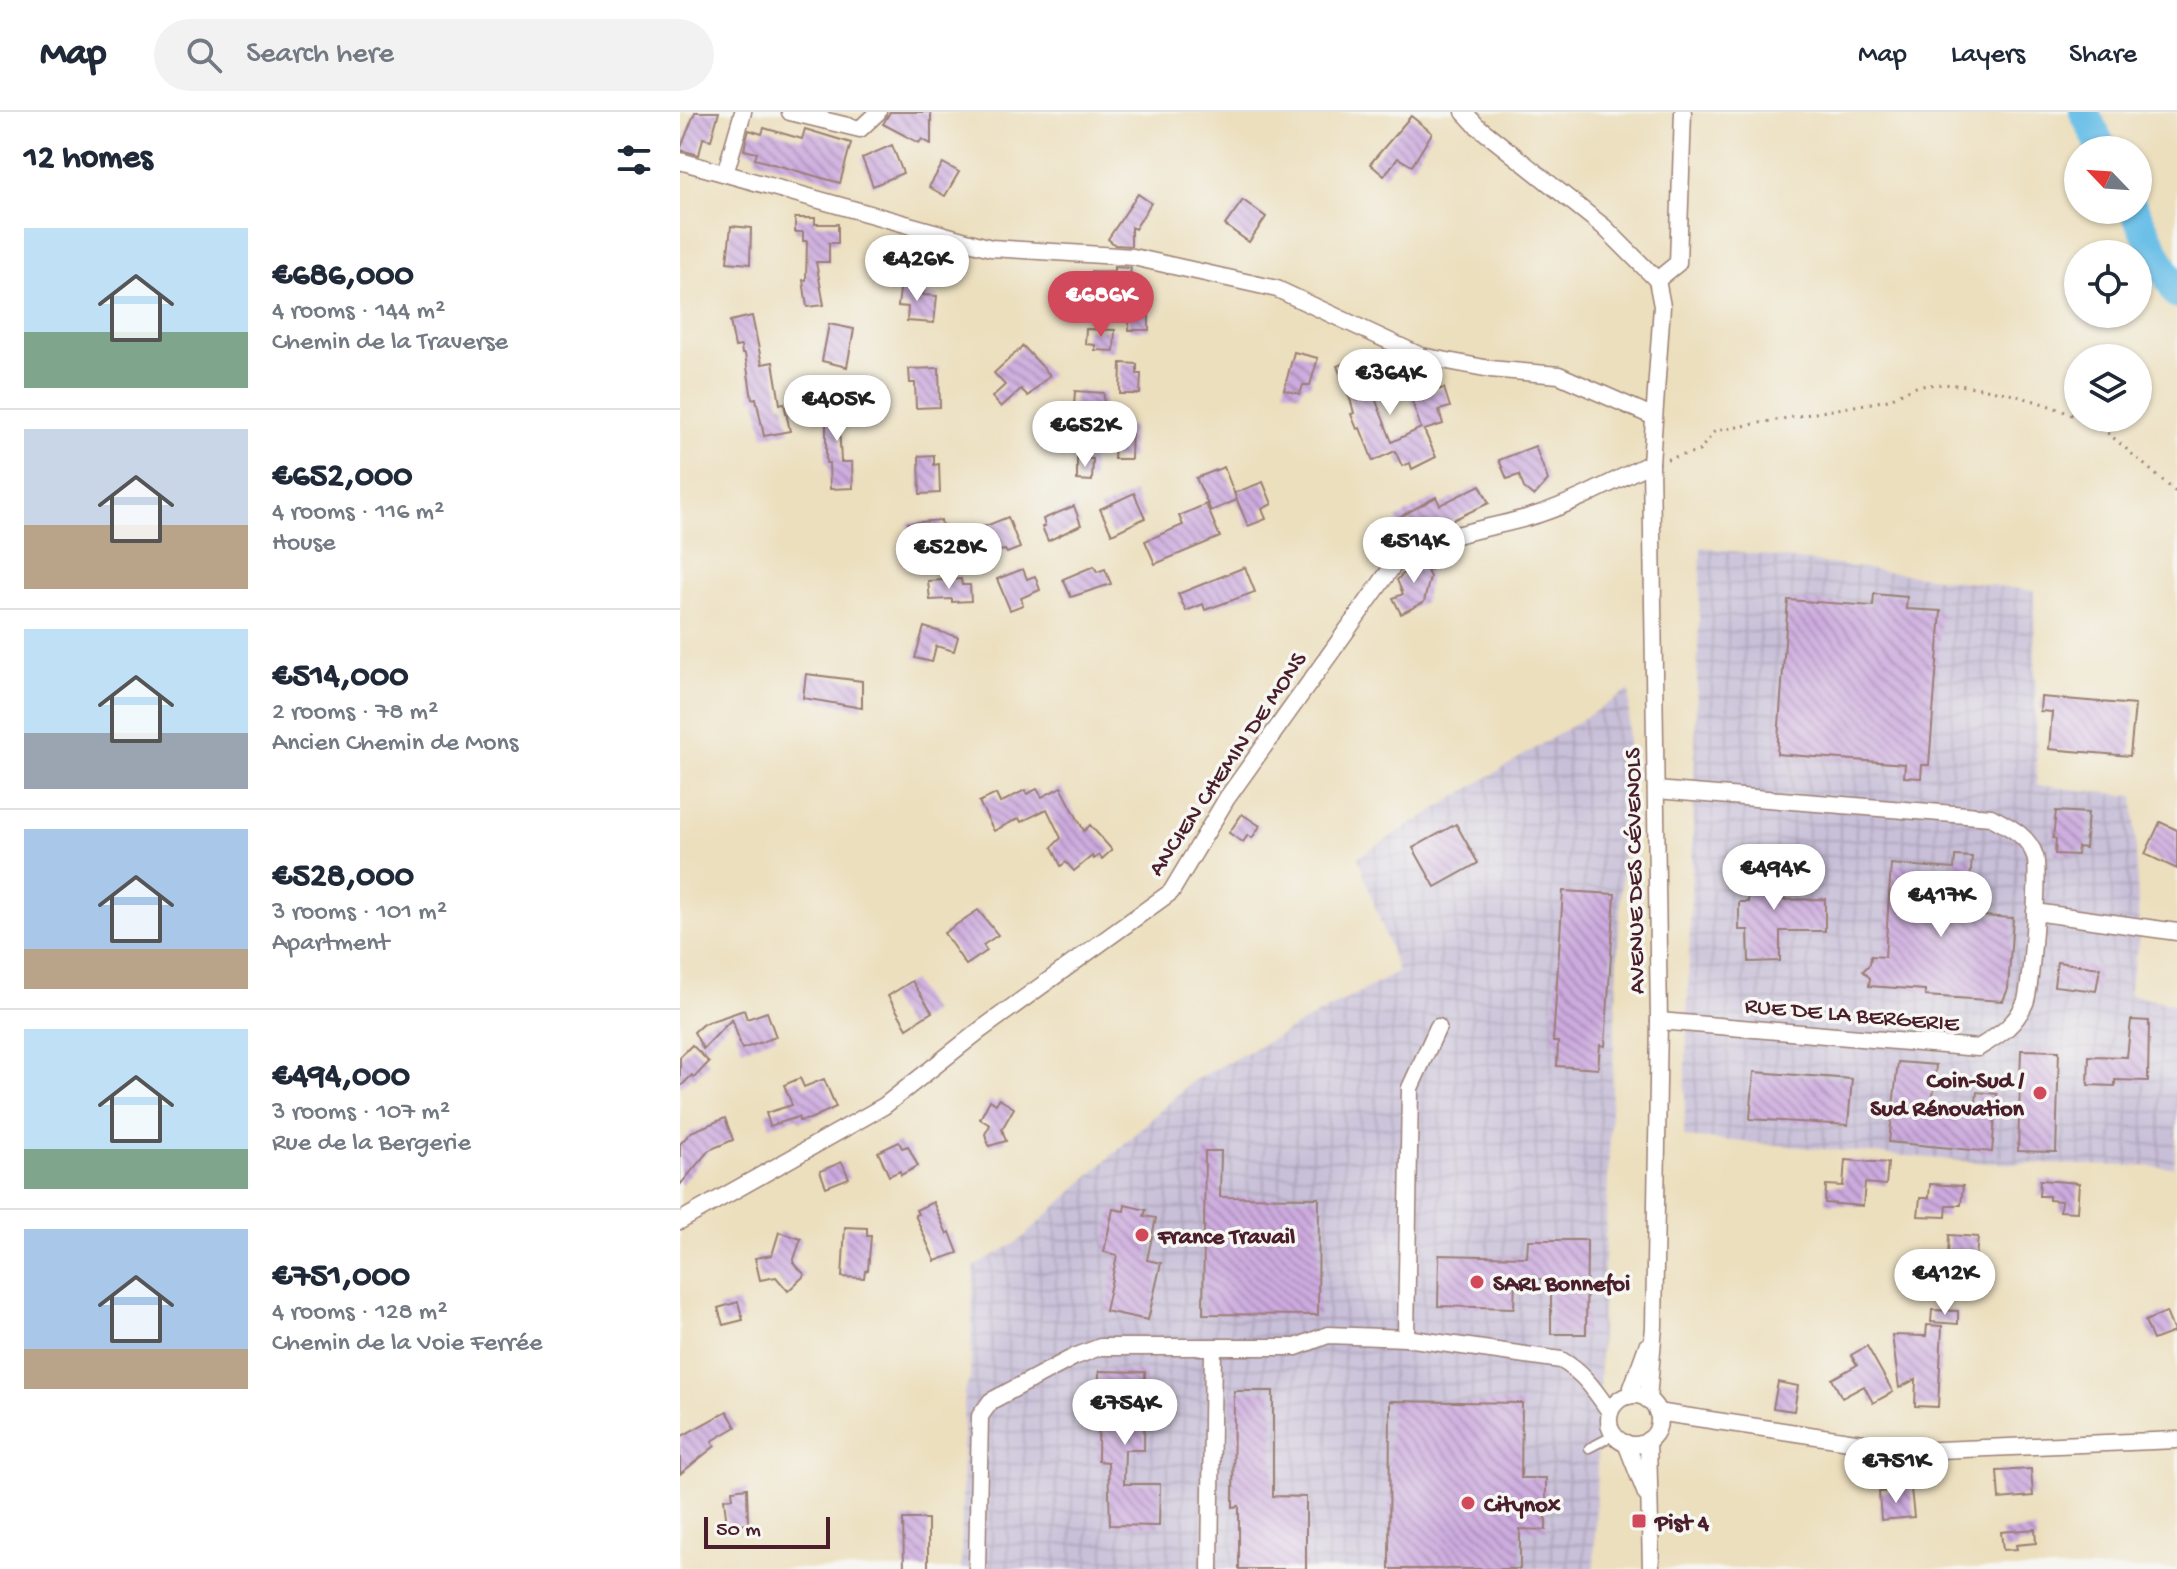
<!DOCTYPE html>
<html lang="en">
<head>
<meta charset="utf-8">
<style>
  :root { --surface:#fff; --page:#f2f2f3; --text:#1f2937; --muted:#747a83; --line:#e0e1e3; --accent:#d1495b }
  body { margin:0; font-family:"Gochi Hand",sans-serif; background:var(--page); color:var(--text); height:100vh; display:flex; flex-direction:column; font-size:30px; white-space:nowrap }
  * { box-sizing:border-box; margin:0 }
  p { font-size:26px; color:var(--muted) }
  .icon { flex:none; width:44px; height:44px; fill:none; stroke:currentColor; stroke-width:2; stroke-linecap:round; stroke-linejoin:round }
  .map { position:relative; flex:1; overflow:hidden }
  .panel { display:flex; flex-direction:column; background:var(--surface); width:680px }
  .panel>* { flex:none }
  .needle { width:52px; rotate:295deg }
  .buttons { position:absolute; left:1384px; top:24px; display:grid; gap:16px }
  .buttons a { display:grid; place-items:center; width:88px; height:88px; border-radius:50%; background:var(--surface); box-shadow:0 2px 6px #0004; font-size:40px }
  .scale { position:absolute; left:24px; bottom:20px; width:126px; box-sizing:border-box; padding-left:8px; border:4px solid #4a1f2b; border-top:0; font-size:22px; line-height:28px; white-space:nowrap; color:#4a1f2b; -webkit-text-stroke:6px #f6f6f2; paint-order:stroke }
  .price { position:absolute; translate:-50% -68px; padding:0 18px; border-radius:28px; background:#fff; color:#222; font-size:26px; line-height:52px; filter:drop-shadow(0 2px 4px #0008) }
  .price::after { content:''; position:absolute; left:50%; top:48px; width:24px; height:18px; margin-left:-12px; background:inherit; clip-path:polygon(0 0,100% 0,50% 100%) }
  .price.selected { background:var(--accent); color:#fff }
  ul { padding:0; list-style:none }
  li { display:flex; align-items:center; gap:24px; height:200px; padding:0 24px }
  li+li { border-top:2px solid var(--line) }
  li span { display:grid; place-items:center; flex:none; width:224px; height:160px; border-radius:0px; color:#555 }
  li>.icon { margin-inline-start:auto }
  span .icon { width:96px; height:96px; fill:#fffc; stroke-width:1 }
  li b { font-size:34px }
  h2 { display:flex; justify-content:space-between; align-items:center; height:96px; padding:0 24px; font-size:34px }
  header { display:flex; align-items:center; gap:48px; box-sizing:border-box; height:112px; padding:0 40px; background:var(--surface); border-bottom:2px solid var(--line) }
  header strong { font-size:38px }
  nav { display:flex; gap:44px; margin-inline-start:auto; font-size:28px }
  .search { width:560px; height:72px; background:var(--page); display:flex; align-items:center; gap:20px; box-sizing:border-box; padding:0 28px; border-radius:44px; color:var(--muted); font-size:30px }
  main { display:flex; flex:1; min-height:0 }
  .map>svg:first-child { display:block }
</style>
</head>
<body>
<header>
<strong>Map</strong>
<div class="search"><svg class="icon" aria-label="search" viewBox="0 0 24 24"><circle cx="10" cy="10" r="6"/><path d="M15 15l6 6"/></svg>Search here</div>
<nav><a>Map</a><a>Layers</a><a>Share</a></nav>
</header>
<main>
<section class="panel">
<h2>12 homes<svg class="icon" aria-label="filters" viewBox="0 0 24 24"><path d="M4 7h16M4 17h16"/><circle cx="9" cy="7" r="2"/><circle cx="15" cy="17" r="2"/></svg></h2>
<ul>
<li><span style="background:linear-gradient(#bfe0f5 65%,#7fa58c 0)"><svg class="icon" aria-label="home" viewBox="0 0 24 24"><path d="M3 11l9-7 9 7M6 9v11h12V9"/></svg></span><div><b>€686,000</b><p>4 rooms · 144 m²</p><p>Chemin de la Traverse</p></div></li>
<li><span style="background:linear-gradient(#c9d6e8 60%,#b9a48a 0)"><svg class="icon" aria-label="home" viewBox="0 0 24 24"><path d="M3 11l9-7 9 7M6 9v11h12V9"/></svg></span><div><b>€652,000</b><p>4 rooms · 116 m²</p><p>House</p></div></li>
<li><span style="background:linear-gradient(#bfe0f5 65%,#9aa5b1 0)"><svg class="icon" aria-label="home" viewBox="0 0 24 24"><path d="M3 11l9-7 9 7M6 9v11h12V9"/></svg></span><div><b>€514,000</b><p>2 rooms · 78 m²</p><p>Ancien Chemin de Mons</p></div></li>
<li><span style="background:linear-gradient(#a9c7e8 75%,#b9a48a 0)"><svg class="icon" aria-label="home" viewBox="0 0 24 24"><path d="M3 11l9-7 9 7M6 9v11h12V9"/></svg></span><div><b>€528,000</b><p>3 rooms · 101 m²</p><p>Apartment</p></div></li>
<li><span style="background:linear-gradient(#bfe0f5 75%,#7fa58c 0)"><svg class="icon" aria-label="home" viewBox="0 0 24 24"><path d="M3 11l9-7 9 7M6 9v11h12V9"/></svg></span><div><b>€494,000</b><p>3 rooms · 107 m²</p><p>Rue de la Bergerie</p></div></li>
<li><span style="background:linear-gradient(#a9c7e8 75%,#b9a48a 0)"><svg class="icon" aria-label="home" viewBox="0 0 24 24"><path d="M3 11l9-7 9 7M6 9v11h12V9"/></svg></span><div><b>€751,000</b><p>4 rooms · 128 m²</p><p>Chemin de la Voie Ferrée</p></div></li>
</ul>
</section>
<div class="map">
<svg width="1497" height="1457" viewBox="0 0 1497 1457">
  <defs>
    <pattern id="industrial-grid" width="8" height="8" patternUnits="userSpaceOnUse" patternTransform="scale(2)"><rect width="8" height="8" fill="#c8bfd8"/><path d="M0 4h8M4 0v8" fill="none" stroke="#ada4ba"/></pattern>
    <pattern id="building-back-hatch" width="6" height="6" patternUnits="userSpaceOnUse" patternTransform="scale(2)"><rect width="6" height="6" fill="#ccaade"/><path d="M-1 5l2 2M0 0l6 6M5-1l2 2" fill="none" stroke="#a88ab4"/></pattern>
  </defs>
  <rect width="100%" height="100%" fill="#f6f6f2"/>
  <filter id="ink" filterUnits="userSpaceOnUse"><feTurbulence type="fractalNoise" baseFrequency=".0125" numOctaves="2"/><feDisplacementMap in="SourceGraphic" scale="16" xChannelSelector="R" yChannelSelector="G"/><feConvolveMatrix kernelMatrix="1 2 1 2 8 2 1 2 1" color-interpolation-filters="sRGB"/></filter>
  <filter id="wash" filterUnits="userSpaceOnUse"><feTurbulence type="fractalNoise" baseFrequency=".006" numOctaves="4" result="noise"/><feDisplacementMap in="SourceGraphic" scale="32" xChannelSelector="R" yChannelSelector="G"/><feGaussianBlur stdDeviation="1.8" result="paint"/><feColorMatrix in="noise" values="0 0 0 0 0 0 0 0 0 0 0 0 0 0 0 0 0 1.4 0 .05"/><feComposite in="paint" operator="in"/></filter>
  <g filter="url(#wash)">
    <rect width="100%" height="100%" fill="#ecdfbe"/>
    <g fill="url(#industrial-grid)">
      <path d="M1021 435 1354 479 1357 673 1454 684 1459 826 1448 882 1497 893V1011L1494 1055 1308 1051 1004 1025Z"/>
      <path d="M950 578 920 1243 914 1457H281L284 1280 290 1267 294 1155 339 1129 511 970 718 860 678 745Z"/>
    </g>
    <g fill="none" stroke-linecap="round" stroke-linejoin="round">
      <g stroke="#6cc0e8" stroke-width="30">
        <path d="M1404 0 1423 38"/>
        <path d="M1454 98 1497 182"/>
      </g>
    </g>
    <g id="blocks">
      <g fill="url(#building-back-hatch)">
        <path d="M15 0H39L31 28 23 26 19 43 0 38Z"/>
        <path d="M210 0H251V32L242 27 239 31 203 12Z"/>
        <path d="M731 4 752 21 732 54 718 46 704 64 690 52Z"/>
        <path d="M84 16 122 27 125 17 171 31 160 71 75 47 77 41 64 38 66 28 69 18 82 22Z"/>
        <path d="M212 33 223 61 193 74 182 46Z"/>
        <path d="M263 51 279 60 265 84 249 75Z"/>
        <path d="M458 82 471 91 455 117 451 115V134L435 133 428 127Z"/>
        <path d="M563 88 586 105 569 130 545 113Z"/>
        <path d="M115 106H135V112H158V131H149V150H136L144 193 127 195 123 168H126L127 129H123V120H115Z"/>
        <path d="M51 114 71 116 70 152 47 150Z"/>
        <path d="M434 155 451 156 448 176H411V159H434Z"/>
        <path d="M221 170 244 172 243 183 257 184 254 211 227 209 228 195 218 194Z"/>
        <rect x="449" y="189" width="20" height="29"/>
        <path d="M72 204 82 252 93 250 100 292 104 291 110 319 84 324 76 286 72 287 65 242H62L61 234 55 235 50 209Z"/>
        <path d="M149 212 174 217 167 255 142 249Z"/>
        <path d="M406 217 435 218 434 239 415 238V233L405 232Z"/>
        <path d="M343 234 370 263 348 284 341 277 321 295 312 285 325 273 314 261Z"/>
        <path d="M614 240 638 246 630 273H623L620 282 604 278Z"/>
        <path d="M683 243 697 279 693 281 712 330 741 316 731 286 764 276 770 295 759 298 763 312 744 318 756 345 732 357 730 351 722 354 715 339 693 349 680 316 677 317 671 302 674 301 671 290 657 254Z"/>
        <path d="M441 251 457 252V262H461L460 282H440Z"/>
        <path d="M259 256 260 295 236 296 235 271H230L229 257Z"/>
        <path d="M395 279 424 281 423 301 404 300V295L394 294Z"/>
        <path d="M169 285 171 311 159 312 161 350H172L173 376 150 377 149 351H146V286Z"/>
        <path d="M436 314H452L451 347H434Z"/>
        <path d="M855 334 868 368 854 384 844 376 839 363 827 367 819 348Z"/>
        <path d="M254 343V353L259 352 260 381 240 382 239 344Z"/>
        <path d="M397 346 413 347 412 369 397 368Z"/>
        <path d="M544 355 557 388 531 399 516 366Z"/>
        <path d="M583 370 592 392 582 397 586 407 568 414 554 381Z"/>
        <path d="M800 373 809 391 728 429 716 407 756 385 760 393Z"/>
        <path d="M454 381 465 406 432 422 420 397Z"/>
        <path d="M526 392 540 425 475 452 465 429 503 413 499 404Z"/>
        <path d="M394 394 401 413 368 429 362 415 365 414 363 407Z"/>
        <path d="M328 405 340 436 327 441 325 438 307 441 302 426 306 424 303 415Z"/>
        <path d="M261 408 262 415 270 414 272 431 230 430 228 411Z"/>
        <path d="M754 442 753 456 747 459 750 465 744 490 721 502 713 486 723 482 717 468 734 451Z"/>
        <path d="M414 454 417 460 425 457 431 472 391 485 383 467Z"/>
        <path d="M565 455 575 480 525 498 523 492 506 499 498 482Z"/>
        <path d="M343 457 347 467 355 464 360 478 341 486 343 493 330 498 317 467Z"/>
        <path d="M281 467 282 473H290L291 489 272 490V487L250 488 248 469Z"/>
        <path d="M1194 482 1227 485 1226 497 1261 499 1249 653H1242L1241 666 1224 665 1225 652 1097 642 1108 488 1193 494Z"/>
        <path d="M244 515 278 525 274 539 256 534 252 550 235 546Z"/>
        <path d="M126 562 182 569V596L123 586Z"/>
        <path d="M1361 585 1455 593 1450 644 1369 637 1372 600 1360 599Z"/>
        <path d="M381 675 404 719 410 713 432 738 422 747 419 743 414 747 412 744 394 759 386 750 381 754 372 735 381 726 367 697 341 710 339 706 314 719 299 690 316 682 320 691 345 678 347 682 357 677 362 685Z"/>
        <path d="M1376 699 1408 701 1405 736 1398 735 1397 743 1375 742 1376 727 1373 726Z"/>
        <path d="M562 702 580 714 572 726 568 723 563 730 549 721Z"/>
        <path d="M1480 710 1497 718V757L1465 742Z"/>
        <path d="M776 712 798 751 755 775 733 736Z"/>
        <path d="M1275 744 1292 745 1290 771 1274 770 1271 802 1333 806 1328 877 1323 889 1245 884V878L1189 874 1190 866 1183 859 1190 852 1191 844 1205 845 1211 752 1274 757Z"/>
        <path d="M1099 746V788L1145 787V819H1100V849L1069 850 1068 818H1059V790H1068V747Z"/>
        <path d="M883 779 935 782 925 934 920 933 918 957 877 954 878 930H873Z"/>
        <path d="M298 798 318 823 303 833 307 839 286 853 264 821Z"/>
        <path d="M1377 850 1420 856 1416 879 1374 874Z"/>
        <path d="M232 869 252 900 227 916 208 884Z"/>
        <path d="M64 898 67 907 87 900 96 925 62 937 52 907 23 937 14 920 23 912Z"/>
        <path d="M1451 908 1469 909 1468 969 1435 968V974L1408 973 1409 944 1447 945Z"/>
        <path d="M12 933 29 950 14 966 12 963 0 975V945Z"/>
        <path d="M1341 938 1379 939 1376 1040 1338 1039Z"/>
        <path d="M1218 950 1256 953 1252 995 1295 1000 1297 980 1317 982 1312 1040 1209 1030Z"/>
        <path d="M1074 960 1172 967 1168 1013 1070 1007Z"/>
        <path d="M120 966 124 975 144 967 156 995 130 1007 119 1009 118 1005 90 1014 86 1001 112 993 104 973Z"/>
        <path d="M319 987 334 996 322 1017 326 1029 309 1034 305 1022 310 1013 300 1007 310 988 316 992Z"/>
        <path d="M45 1006 53 1028 29 1038 0 1073V1032L11 1020Z"/>
        <path d="M219 1030 222 1036 228 1034 238 1054 221 1063 220 1059 209 1064 198 1040Z"/>
        <path d="M525 1039H541L540 1085 639 1086 638 1203 523 1202Z"/>
        <path d="M1165 1048 1208 1051 1206 1073 1185 1071 1183 1094 1145 1091 1146 1073 1163 1074Z"/>
        <path d="M162 1050 169 1066 146 1075 140 1059Z"/>
        <path d="M1360 1068 1399 1071 1397 1100 1380 1099 1381 1089 1369 1088V1084H1359Z"/>
        <path d="M1250 1072 1283 1074 1281 1093H1267L1266 1105 1238 1104 1240 1086H1249Z"/>
        <path d="M253 1090 267 1122 270 1120 278 1141 255 1149 235 1103 238 1102 236 1098Z"/>
        <path d="M445 1093 466 1098 464 1104 476 1106 467 1148 481 1151 468 1208 425 1199 437 1143 424 1140 433 1097 444 1099Z"/>
        <path d="M165 1115 187 1116V1124H191L188 1158 185 1159 184 1166 162 1165Z"/>
        <path d="M99 1120 121 1127 113 1150 125 1163 108 1179 96 1165 80 1168 75 1146 92 1143Z"/>
        <path d="M1269 1123 1298 1125 1296 1145H1268Z"/>
        <path d="M848 1128H907L906 1222H871V1167H835L834 1196 758 1194 759 1143 847 1145Z"/>
        <path d="M58 1190 63 1208 43 1213 38 1196Z"/>
        <path d="M1252 1198 1278 1199V1212L1251 1210Z"/>
        <path d="M1486 1200 1494 1220 1473 1228 1465 1209Z"/>
        <path d="M1247 1213 1262 1214 1258 1295 1235 1294 1236 1267 1219 1276 1212 1223 1243 1224H1246Z"/>
        <path d="M1187 1234 1213 1280 1193 1291 1184 1274 1162 1286 1152 1267 1177 1253 1171 1243Z"/>
        <path d="M419 1259 465 1260 464 1338H445L444 1372H480L479 1414 430 1413 428 1350 418 1349Z"/>
        <path d="M1098 1270 1118 1274 1114 1299 1093 1296Z"/>
        <path d="M554 1279H593V1384L626 1385V1457H559V1394L553 1395Z"/>
        <path d="M710 1289 842 1291 841 1366H866V1418L840 1417V1457H709Z"/>
        <path d="M47 1299 56 1315 32 1329 35 1334 0 1362V1325Z"/>
        <path d="M1351 1357 1353 1384 1319 1387 1317 1359Z"/>
        <path d="M67 1376 68 1412 47 1414 44 1387 53 1386 52 1378Z"/>
        <path d="M1231 1377 1234 1405 1201 1408 1199 1380Z"/>
        <path d="M223 1407H248V1457H224Z"/>
        <path d="M1355 1417 1356 1431 1336 1433 1337 1437 1323 1438 1321 1420Z"/>
      </g>
    </g>
  </g>
  <g filter="url(#ink)">
    <use href="#blocks" fill-opacity="0" stroke="#9b7f74" stroke-width="2"/>
    <g fill="none" stroke-linecap="round" stroke-linejoin="round">
      <defs>
        <path id="lane" d="M909 1336 934 1323"/>
        <g id="street">
          <path d="M110 0 180 17 198 0"/>
          <path d="M784 0 796 13 924 115 977 168 982 194 971 351 979 909 974 1214 968 1288"/>
          <path d="M0 49 311 136 453 145 597 177 741 244 810 257 879 263 972 304"/>
          <path d="M45 62 63 0"/>
          <path d="M977 168 998 151 1003 0"/>
          <path d="M976 678 1311 705C1329 715 1348 723 1355 744 1360 757 1351 878 1345 891 1334 915 1319 923 1298 936L979 909"/>
          <path d="M1355 800 1497 820"/>
          <path d="M0 1109 204 994 299 919 491 780 547 686 715 451C745 423 819 416 859 402 898 389 934 369 971 351"/>
          <path d="M726 1226 730 976 758 915"/>
          <circle cx="954" cy="1308" r="25"/>
          <path d="M949 1284 967 1234"/>
          <path d="M977 1300 1235 1339 1497 1328"/>
          <path d="M968 1328 971 1457"/>
          <path d="M946 1331 966 1382"/>
          <path d="M297 1457 300 1304 311 1289 394 1245 420 1235H616L648 1223 726 1226 881 1248C903 1260 916 1280 930 1300"/>
          <path d="M530 1457 533 1237"/>
        </g>
      </defs>
      <use href="#lane" stroke="#9b7f74" stroke-width="11"/>
      <use href="#street" stroke="#9b7f74" stroke-width="19"/>
      <g stroke="#9b7f74" stroke-width="3" stroke-dasharray="2 6" stroke-linecap="butt">
        <path d="M1399 306 1429 322 1497 381"/>
        <path d="M987 347 1019 339 1035 319 1208 288C1215 285 1223 280 1230 277 1268 262 1362 287 1398 306"/>
      </g>
      <use href="#lane" stroke="#fff" stroke-width="8"/>
      <use href="#street" stroke="#fff" stroke-width="16"/>
    </g>
  </g>
  <g fill="#d1495b" stroke="#f6f6f2" stroke-width="3">
    <circle cx="1360" cy="981" r="8"/>
    <circle cx="462" cy="1123" r="8"/>
    <circle cx="797" cy="1170" r="8"/>
    <circle cx="788" cy="1391" r="8"/>
    <rect x="951" y="1401" width="16" height="16" rx="4"/>
  </g>
  <g text-anchor="middle" stroke-width="7" stroke-linejoin="round" paint-order="stroke">
    <g font-size="24" fill="#4a1f2b" stroke="#f6f6f2">
      <text transform="translate(546 651) rotate(-56)" y="8">ANCIEN CHEMIN DE MONS</text>
      <text transform="translate(953 759) rotate(-91)" y="8">AVENUE DES CÉVENOLS</text>
      <text transform="translate(1172 901) rotate(5)" y="8">RUE DE LA BERGERIE</text>
    </g>
    <g font-size="24" font-weight="bold" fill="#4a1f2b" stroke="#f6f6f2" text-anchor="start">
      <text x="1344" y="975" text-anchor="end">Coin-Sud /<tspan x="1344" dy="28">Sud Rénovation</tspan></text>
      <text x="478" y="1131">France Travail</text>
      <text x="813" y="1178">SARL Bonnefoi</text>
      <text x="804" y="1399">Citynox</text>
      <text x="975" y="1417">Pist 4</text>
    </g>
  </g>
</svg>
<div class="buttons">
<a><svg class="needle" viewBox="-14 -14 28 28"><path d="M0-13l5 13h-10z" fill="#e53935"/><path d="M0 13l5-13h-10z" fill="#747a83"/></svg></a>
<a><svg class="icon" aria-label="locate" viewBox="0 0 24 24"><circle cx="12" cy="12" r="6"/><path d="M12 2v4M12 18v4M2 12h4M18 12h4"/></svg></a>
<a><svg class="icon" aria-label="layers" viewBox="0 0 24 24"><path d="M12 4l9 5-9 5-9-5zM3 14l9 5 9-5"/></svg></a>
</div>
<div class="scale">50 m</div>
<b class="price" style="left:237px;top:191px">€426K</b>
<b class="price selected" style="left:421px;top:227px">€686K</b>
<b class="price" style="left:710px;top:305px">€364K</b>
<b class="price" style="left:157px;top:331px">€405K</b>
<b class="price" style="left:405px;top:357px">€652K</b>
<b class="price" style="left:734px;top:473px">€514K</b>
<b class="price" style="left:269px;top:479px">€528K</b>
<b class="price" style="left:1094px;top:800px">€494K</b>
<b class="price" style="left:1261px;top:827px">€417K</b>
<b class="price" style="left:1265px;top:1205px">€412K</b>
<b class="price" style="left:445px;top:1335px">€754K</b>
<b class="price" style="left:1216px;top:1393px">€751K</b>
</div>
</main>
</body>
</html>
